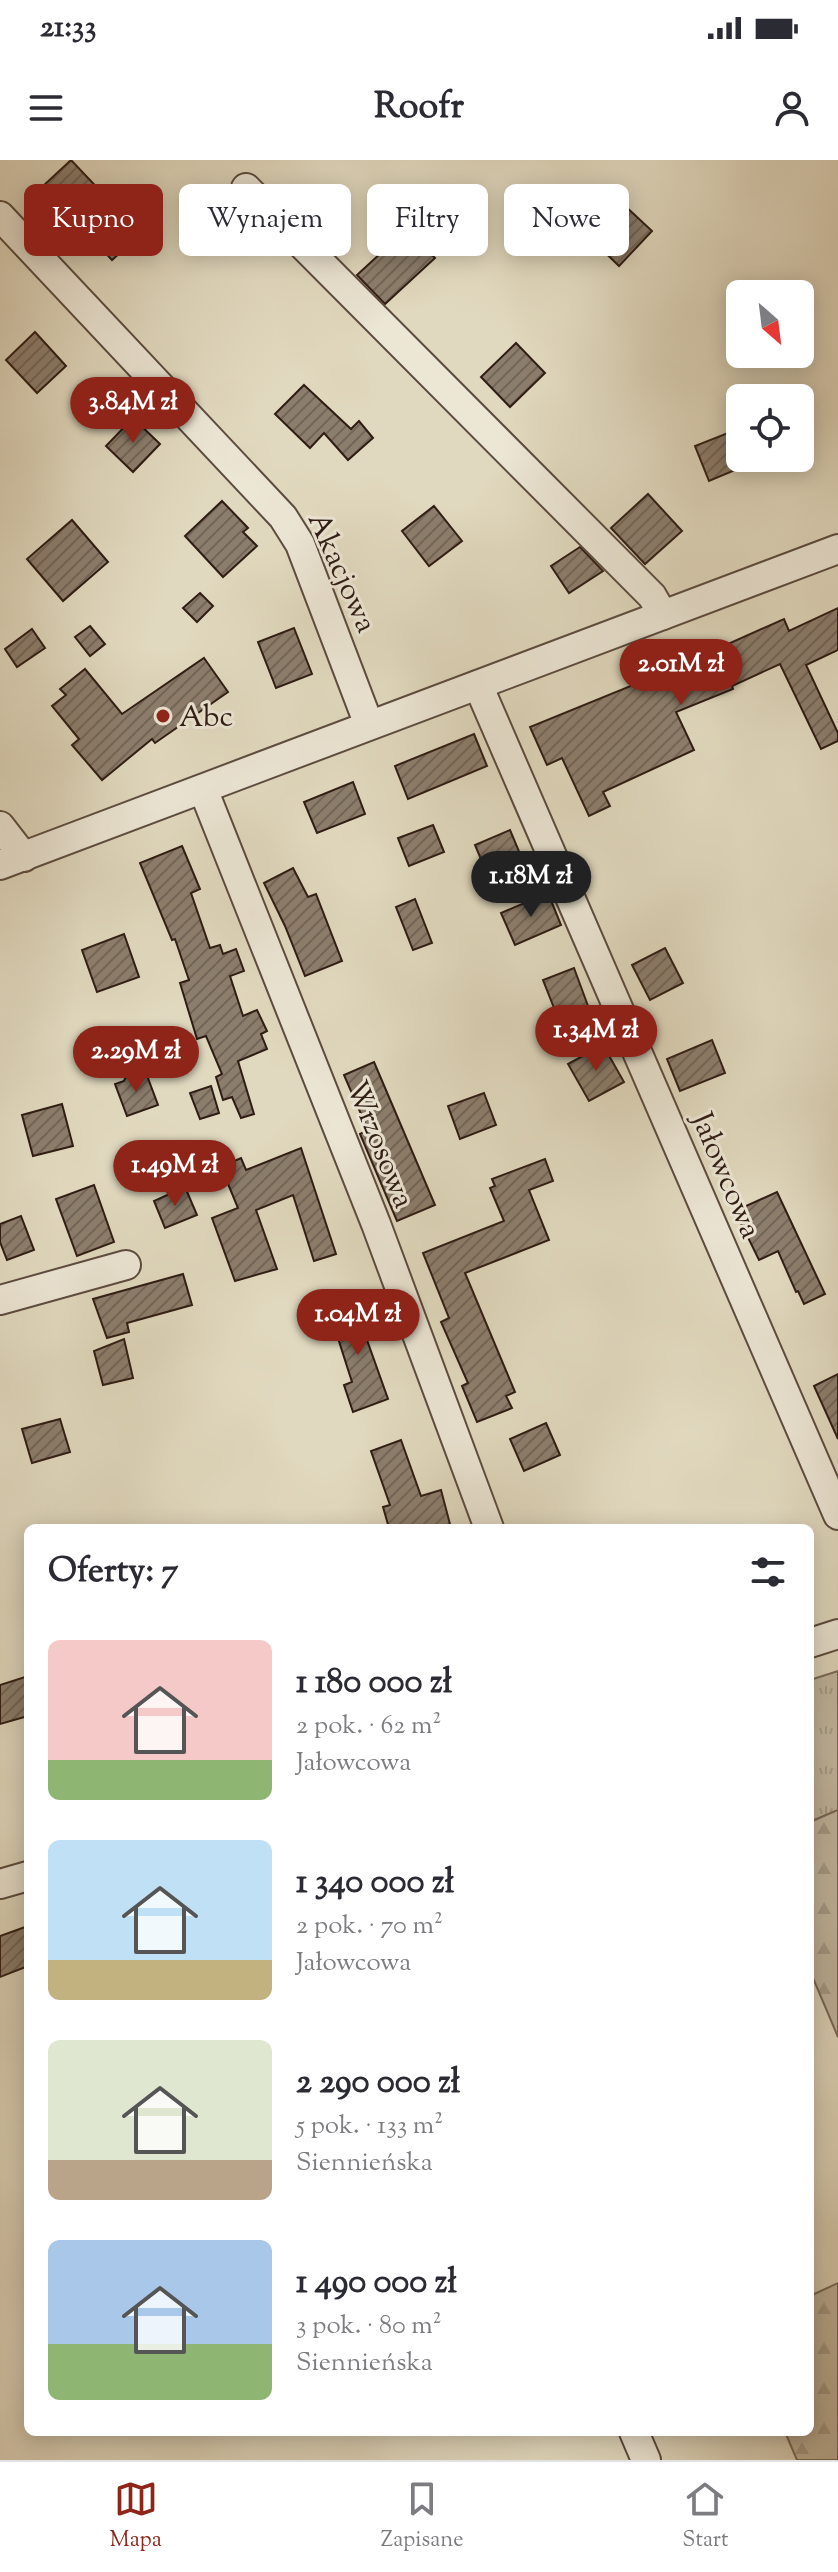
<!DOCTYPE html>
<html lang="pl">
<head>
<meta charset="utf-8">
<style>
  :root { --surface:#fff; --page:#f2f2f3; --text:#2b2b33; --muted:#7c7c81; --line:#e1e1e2; --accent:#8f2418 }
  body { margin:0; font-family:"Sorts Mill Goudy",serif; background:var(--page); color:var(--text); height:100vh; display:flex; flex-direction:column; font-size:30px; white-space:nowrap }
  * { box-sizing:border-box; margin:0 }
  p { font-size:26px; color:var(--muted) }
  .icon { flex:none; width:44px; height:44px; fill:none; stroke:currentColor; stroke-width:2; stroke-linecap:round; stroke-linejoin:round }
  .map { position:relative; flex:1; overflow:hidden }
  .side { position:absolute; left:24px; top:1364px; width:790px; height:912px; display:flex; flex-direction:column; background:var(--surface); border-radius:12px; box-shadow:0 4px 20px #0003 }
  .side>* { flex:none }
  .hud { position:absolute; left:24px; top:24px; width:790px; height:72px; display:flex; gap:16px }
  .needle { width:52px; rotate:152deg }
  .controls { position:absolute; left:726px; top:120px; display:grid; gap:16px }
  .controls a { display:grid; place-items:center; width:88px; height:88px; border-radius:12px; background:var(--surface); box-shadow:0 4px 20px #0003; font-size:40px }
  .price { position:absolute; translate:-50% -68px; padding:0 18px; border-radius:28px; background:var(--accent); color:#fff; font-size:26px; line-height:52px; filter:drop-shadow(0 2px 4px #0008) }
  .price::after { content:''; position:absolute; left:50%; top:48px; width:24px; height:18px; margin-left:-12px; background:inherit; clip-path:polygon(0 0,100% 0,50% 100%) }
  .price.current { background:#222; color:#fff }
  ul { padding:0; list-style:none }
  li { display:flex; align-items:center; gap:24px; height:200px; padding:0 24px }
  li span { display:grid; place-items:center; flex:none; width:224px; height:160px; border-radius:12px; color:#555 }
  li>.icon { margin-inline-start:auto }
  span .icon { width:96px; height:96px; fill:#fffc; stroke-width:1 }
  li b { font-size:34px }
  h2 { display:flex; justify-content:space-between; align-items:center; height:96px; padding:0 24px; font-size:34px }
  .pill { padding:0 28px; border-radius:12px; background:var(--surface); box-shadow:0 4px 20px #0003; font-size:28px; line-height:72px }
  .pill.current { background:var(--accent); color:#fff }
  .status { display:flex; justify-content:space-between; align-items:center; height:56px; padding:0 40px; background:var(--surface); direction:ltr }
  .status svg { height:22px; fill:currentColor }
  header { display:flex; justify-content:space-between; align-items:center; height:104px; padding:0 24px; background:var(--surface); font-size:36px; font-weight:800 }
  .tabs { display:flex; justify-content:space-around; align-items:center; height:112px; border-top:2px solid var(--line); background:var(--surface); font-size:22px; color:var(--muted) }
  .tabs a { display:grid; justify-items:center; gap:4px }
  .tabs .current { color:var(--accent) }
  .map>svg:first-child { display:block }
</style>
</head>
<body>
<div class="status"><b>21:33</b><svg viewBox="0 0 49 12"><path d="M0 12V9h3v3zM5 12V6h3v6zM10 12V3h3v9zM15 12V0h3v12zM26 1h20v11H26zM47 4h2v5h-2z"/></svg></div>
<header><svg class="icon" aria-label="menu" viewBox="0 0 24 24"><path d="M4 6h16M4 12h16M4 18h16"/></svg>Roofr<svg class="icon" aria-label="person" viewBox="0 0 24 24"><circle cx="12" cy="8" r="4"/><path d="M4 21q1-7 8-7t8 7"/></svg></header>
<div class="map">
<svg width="838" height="2300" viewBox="0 0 838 2300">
  <defs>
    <pattern id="grass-tufts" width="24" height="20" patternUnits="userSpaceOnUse" patternTransform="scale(2)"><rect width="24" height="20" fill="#c3b9a2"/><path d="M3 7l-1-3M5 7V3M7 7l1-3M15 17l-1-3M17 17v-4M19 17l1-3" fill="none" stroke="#a89e8b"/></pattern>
    <pattern id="forest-firs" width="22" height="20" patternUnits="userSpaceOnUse" patternTransform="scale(2)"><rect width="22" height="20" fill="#c3b9a2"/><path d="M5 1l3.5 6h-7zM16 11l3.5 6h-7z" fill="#a89e8b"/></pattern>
    <pattern id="building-hatch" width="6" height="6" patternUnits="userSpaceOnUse" patternTransform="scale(2)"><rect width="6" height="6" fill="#8c7e6d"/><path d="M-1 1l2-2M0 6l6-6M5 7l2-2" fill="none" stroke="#736658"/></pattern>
  </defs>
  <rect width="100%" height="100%" fill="#e1d9bf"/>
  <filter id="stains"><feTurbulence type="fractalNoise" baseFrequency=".0025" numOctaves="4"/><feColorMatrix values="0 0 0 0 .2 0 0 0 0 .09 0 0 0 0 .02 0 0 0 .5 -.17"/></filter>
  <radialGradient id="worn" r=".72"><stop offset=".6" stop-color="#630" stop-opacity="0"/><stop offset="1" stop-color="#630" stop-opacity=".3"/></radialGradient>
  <path fill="url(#grass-tufts)" stroke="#796a5b" stroke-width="2" d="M838 1511V1650L810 1662V1520Z"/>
  <g fill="url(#forest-firs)" stroke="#796a5b" stroke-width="2">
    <path d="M838 1650V1877L810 1811V1662Z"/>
    <path d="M838 2123V2300H797L785 2272H810V2136Z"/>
  </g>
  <g fill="url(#building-hatch)" stroke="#2f1c14" stroke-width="2">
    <path d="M71 0 141 74 112 100 43 26Z"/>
    <path d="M623 44 652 71 619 106 591 79Z"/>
    <path d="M407 69 435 98 385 144 357 115Z"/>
    <path d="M35 172 66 206 37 233 6 200Z"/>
    <path d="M516 183 545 213 510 247 481 217Z"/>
    <path d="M304 225 351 269 359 261 373 278 348 300 324 273 310 288 275 254Z"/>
    <path d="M133 258 160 284 133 312 106 286Z"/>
    <path d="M733 271 740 287V298H744L747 305 709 321 695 286Z"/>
    <path d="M648 334 682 371 645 404 611 368Z"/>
    <path d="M222 341 248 368 243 372 257 386 223 417 185 376Z"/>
    <path d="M434 346 462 381 429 406 402 371Z"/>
    <path d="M72 360 108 402 63 441 27 399Z"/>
    <path d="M580 387 603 411 569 433 551 406Z"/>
    <path d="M200 433 213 446 197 462 183 448Z"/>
    <path d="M838 448V490L806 505 838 573V581L821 589 780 504 732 526 733 529 676 552 694 590 603 632 610 646 589 656 562 598 547 605 530 567 675 508 673 503 715 486 717 489 784 459 789 471Z"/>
    <path d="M90 466 105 484 90 496 75 477Z"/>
    <path d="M294 468 312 514 276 528 258 482Z"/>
    <path d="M32 469 45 488 17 507 5 489Z"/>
    <path d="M204 498 228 532 155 583 152 579 102 620 72 585 79 579 52 546 66 535 60 529 85 509 122 554Z"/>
    <path d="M474 574 487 606 408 639 395 606Z"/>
    <path d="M353 622 365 654 317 673 304 642Z"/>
    <path d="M433 665 444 692 409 706 398 678Z"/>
    <path d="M510 670 523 701 488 716 475 685Z"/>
    <path d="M182 686 200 729 191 733 210 788 220 785 223 794 236 789 244 811 230 816 243 856 257 850 267 871 261 874 267 889 238 901 254 954 241 958 232 937 223 940 216 917 222 914 206 876 197 879 180 823 189 820 175 779 172 780 140 703Z"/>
    <path d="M293 708 308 737 316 734 342 801 305 816 285 766 264 723Z"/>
    <path d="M548 733 561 765 515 785 501 753Z"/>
    <path d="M415 739 432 783 413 790 396 747Z"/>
    <path d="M124 774 139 817 97 832 82 790Z"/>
    <path d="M665 788 683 823 650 840 632 805Z"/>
    <path d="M574 808 588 846 558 858 543 820Z"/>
    <path d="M712 880 725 913 680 931 667 899Z"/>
    <path d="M603 885 624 922 589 941 568 904Z"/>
    <path d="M374 902 435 1045 397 1061 360 974 368 970 344 915Z"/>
    <path d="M128 912 137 916 146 913 158 945 127 956 115 924 124 921Z"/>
    <path d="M211 926 219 953 200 959 190 933Z"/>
    <path d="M484 933 496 965 460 979 448 946Z"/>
    <path d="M62 944 73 986 33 996 22 955Z"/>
    <path d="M301 988 336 1094 314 1101 293 1035 256 1050 277 1109 235 1121 212 1058 238 1048 221 1007 241 998 246 1010Z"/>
    <path d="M545 999 553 1021 529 1030 549 1080 465 1113 515 1232 506 1236 512 1248 477 1262 462 1226 468 1223 441 1162 449 1158 423 1093 504 1061 490 1028 495 1026 492 1019Z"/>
    <path d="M94 1025 114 1082 77 1096 56 1039Z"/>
    <path d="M185 1027 197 1055 165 1068 154 1041Z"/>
    <path d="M777 1032 825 1134 804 1144 798 1131 796 1132 778 1091 759 1100 735 1051Z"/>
    <path d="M21 1056 34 1090 7 1100 0 1082V1064Z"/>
    <path d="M183 1114 192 1145 127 1163 129 1172 107 1178 93 1139Z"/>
    <path d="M357 1140 372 1178 367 1180 388 1239 353 1252 344 1225 352 1222 329 1150Z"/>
    <path d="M124 1179 133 1218 103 1225 94 1191Z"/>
    <path d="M838 1214V1279L814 1226Z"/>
    <path d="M60 1259 70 1292 32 1303 22 1269Z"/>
    <path d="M546 1263 560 1295 524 1311 510 1279Z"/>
    <path d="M401 1280 421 1336 441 1330 451 1368H389L383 1347 390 1345 371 1291Z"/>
    <path d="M28 1516V1556L0 1564V1525Z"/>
    <path d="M28 1766V1806L0 1817V1776Z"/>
  </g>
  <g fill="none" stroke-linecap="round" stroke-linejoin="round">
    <defs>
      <g id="street">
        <path d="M246 28 652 436 663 455"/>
        <path d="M0 56 283 357 300 384 369 565"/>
        <path d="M478 525 838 1355"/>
        <path d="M203 629 376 1064 489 1368"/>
        <path d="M0 666 24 697"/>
        <path d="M0 705 838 389"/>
        <path d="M0 1140 126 1105"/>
        <path d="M810 1483 838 1474"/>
        <path d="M0 1724 28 1716"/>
        <path d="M634 2272 646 2300"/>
      </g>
    </defs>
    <use href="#street" stroke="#5c4b3f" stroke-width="32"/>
    <use href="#street" stroke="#ece6d5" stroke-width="28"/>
  </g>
  <circle fill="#8f2418" stroke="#ece6d5" stroke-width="3" cx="163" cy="556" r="8"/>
  <g text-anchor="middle" stroke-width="6" stroke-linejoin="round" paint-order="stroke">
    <g font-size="30" fill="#2f1c14" stroke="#ece6d5">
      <text transform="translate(343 412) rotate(66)" y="10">Akacjowa</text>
      <text transform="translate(381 984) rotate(68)" y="10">Wrzosowa</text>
      <text transform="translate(727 1015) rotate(67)" y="10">Jałowcowa</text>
    </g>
    <g font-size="30" fill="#2f1c14" stroke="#ece6d5" text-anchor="start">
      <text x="179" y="566">Abc</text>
    </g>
  </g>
  <rect width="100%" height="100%" filter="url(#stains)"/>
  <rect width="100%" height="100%" fill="url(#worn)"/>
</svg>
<div class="controls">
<a><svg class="needle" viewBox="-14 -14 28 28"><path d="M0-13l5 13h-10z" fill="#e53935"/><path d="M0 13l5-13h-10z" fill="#7c7c81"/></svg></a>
<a><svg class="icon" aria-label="locate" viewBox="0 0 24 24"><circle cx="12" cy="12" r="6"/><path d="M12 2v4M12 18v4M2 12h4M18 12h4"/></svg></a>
</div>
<b class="price" style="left:133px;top:285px">3.84M zł</b>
<b class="price" style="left:681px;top:547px">2.01M zł</b>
<b class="price current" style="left:531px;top:759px">1.18M zł</b>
<b class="price" style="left:596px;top:913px">1.34M zł</b>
<b class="price" style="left:136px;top:934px">2.29M zł</b>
<b class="price" style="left:175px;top:1048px">1.49M zł</b>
<b class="price" style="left:358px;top:1197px">1.04M zł</b>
<div class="hud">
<a class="pill current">Kupno</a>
<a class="pill">Wynajem</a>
<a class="pill">Filtry</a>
<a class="pill">Nowe</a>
</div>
<section class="side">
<h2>Oferty: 7<svg class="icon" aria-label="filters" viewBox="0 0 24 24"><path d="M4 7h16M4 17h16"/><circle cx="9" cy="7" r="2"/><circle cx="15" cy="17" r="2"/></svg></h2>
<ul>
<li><span style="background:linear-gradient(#f6c9c9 75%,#8fb573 0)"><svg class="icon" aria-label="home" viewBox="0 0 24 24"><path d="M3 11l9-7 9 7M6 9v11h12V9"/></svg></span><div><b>1 180 000 zł</b><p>2 pok. · 62 m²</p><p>Jałowcowa</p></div></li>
<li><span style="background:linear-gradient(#bfe0f5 75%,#c2b280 0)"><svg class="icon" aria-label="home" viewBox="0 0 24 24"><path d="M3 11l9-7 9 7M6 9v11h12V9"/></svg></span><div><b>1 340 000 zł</b><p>2 pok. · 70 m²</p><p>Jałowcowa</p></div></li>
<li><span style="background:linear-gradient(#dfe7d0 75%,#b9a48a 0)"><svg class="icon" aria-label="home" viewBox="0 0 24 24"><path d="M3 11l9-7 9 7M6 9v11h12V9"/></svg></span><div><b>2 290 000 zł</b><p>5 pok. · 133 m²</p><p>Siennieńska</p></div></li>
<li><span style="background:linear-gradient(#a9c7e8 65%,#8fb573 0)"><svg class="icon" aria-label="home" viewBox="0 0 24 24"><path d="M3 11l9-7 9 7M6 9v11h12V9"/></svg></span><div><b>1 490 000 zł</b><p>3 pok. · 80 m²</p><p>Siennieńska</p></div></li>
</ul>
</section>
</div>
<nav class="tabs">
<a class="current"><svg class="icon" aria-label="map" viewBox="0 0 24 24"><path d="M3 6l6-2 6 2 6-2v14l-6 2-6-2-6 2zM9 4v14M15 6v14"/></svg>Mapa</a>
<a><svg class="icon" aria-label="saved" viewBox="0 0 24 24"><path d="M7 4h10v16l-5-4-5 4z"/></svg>Zapisane</a>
<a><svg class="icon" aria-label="home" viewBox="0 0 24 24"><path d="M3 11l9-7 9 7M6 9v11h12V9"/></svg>Start</a>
</nav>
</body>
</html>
